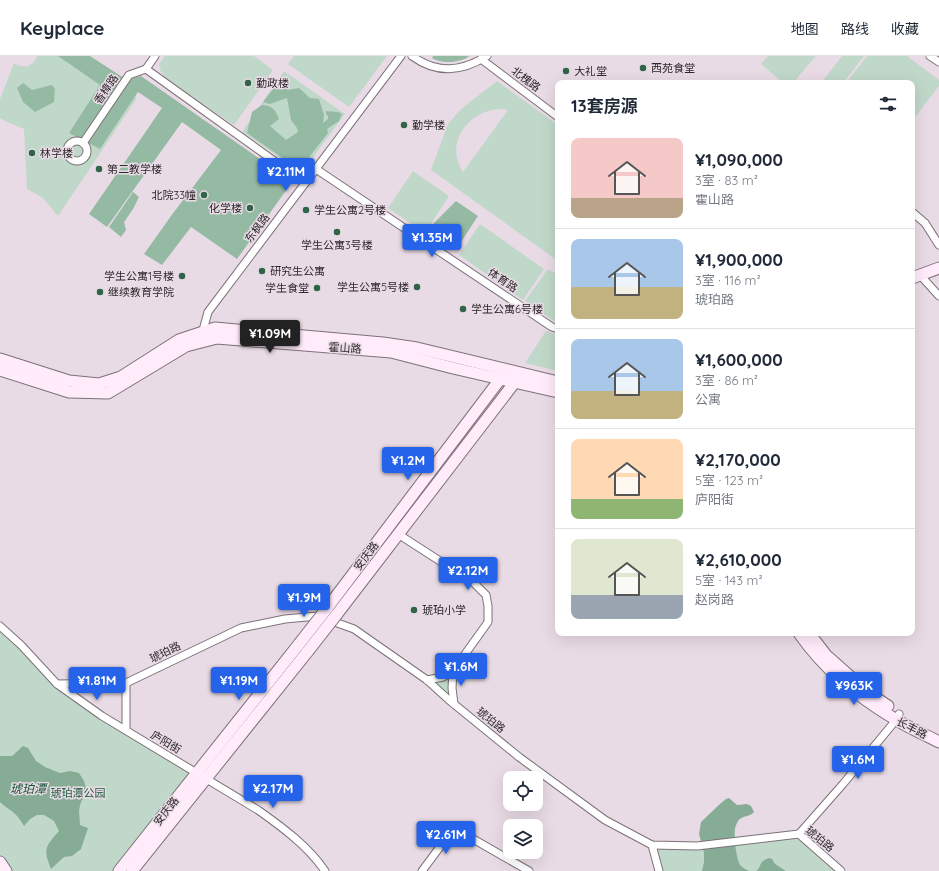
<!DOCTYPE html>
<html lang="zh">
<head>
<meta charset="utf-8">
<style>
  :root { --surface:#fff; --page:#f6f6f7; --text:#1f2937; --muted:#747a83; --line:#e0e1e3; --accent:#2563eb }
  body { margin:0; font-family:Quicksand,"Noto Sans SC",sans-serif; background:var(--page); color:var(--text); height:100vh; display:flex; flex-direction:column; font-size:15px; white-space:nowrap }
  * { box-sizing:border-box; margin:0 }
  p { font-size:13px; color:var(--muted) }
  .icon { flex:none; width:22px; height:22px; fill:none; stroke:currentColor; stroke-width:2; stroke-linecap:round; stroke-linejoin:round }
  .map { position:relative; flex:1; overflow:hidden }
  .side { position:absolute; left:555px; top:24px; width:360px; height:556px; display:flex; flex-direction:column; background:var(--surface); border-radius:8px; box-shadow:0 4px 16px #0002 }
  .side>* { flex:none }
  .buttons { position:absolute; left:503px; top:715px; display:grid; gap:8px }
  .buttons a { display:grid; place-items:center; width:40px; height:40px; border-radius:8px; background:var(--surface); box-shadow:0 4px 16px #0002; font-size:20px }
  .price { position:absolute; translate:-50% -34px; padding:0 9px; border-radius:4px; background:var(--accent); color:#fff; font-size:13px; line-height:26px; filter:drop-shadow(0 1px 2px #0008) }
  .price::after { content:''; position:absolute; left:50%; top:24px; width:12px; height:9px; margin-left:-6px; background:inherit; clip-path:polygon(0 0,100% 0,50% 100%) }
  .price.selected { background:#222; color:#fff }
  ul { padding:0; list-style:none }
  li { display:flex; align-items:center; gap:12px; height:100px; padding:0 16px }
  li+li { border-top:1px solid var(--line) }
  li span { display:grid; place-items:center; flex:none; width:112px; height:80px; border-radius:8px; color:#555 }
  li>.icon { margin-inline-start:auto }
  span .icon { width:48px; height:48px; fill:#fffc; stroke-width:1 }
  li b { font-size:17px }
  h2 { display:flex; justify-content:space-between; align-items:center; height:48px; padding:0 16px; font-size:17px }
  header { display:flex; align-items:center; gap:24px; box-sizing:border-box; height:56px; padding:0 20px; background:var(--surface); border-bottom:1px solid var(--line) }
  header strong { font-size:19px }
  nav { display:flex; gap:22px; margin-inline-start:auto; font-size:14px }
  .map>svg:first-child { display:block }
</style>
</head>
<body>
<header>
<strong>Keyplace</strong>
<nav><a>地图</a><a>路线</a><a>收藏</a></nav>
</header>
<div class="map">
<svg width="939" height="815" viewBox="0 0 939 815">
  <rect width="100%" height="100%" fill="#e9dbe5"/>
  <g fill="#c0d8c9" fill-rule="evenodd">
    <path d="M37 0H74L137 42 58 160 43 142 27 133 24 73 5 65 0 62V43L14 7C23 13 33 11 37 0Z"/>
    <path d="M165 0H254L273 14 234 69 166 23 160 14 159 8Z"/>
    <path d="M294 0H387L349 51 288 8Z"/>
    <path d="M768 0H816L793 27H783L761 8Z"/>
    <path d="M842 0H864L843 27H821Z"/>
    <path d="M867 0H907L939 24V30L912 65V27H846Z"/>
    <path d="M284 15 345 58 305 112 296 113 242 76Z"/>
    <path d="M497 25 558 69V205L431 114 448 68 461 53ZM500 53 508 54 463 116C444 87 468 55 500 53Z"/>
    <path d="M413 115 449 140 425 177 388 152Z"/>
    <path d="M480 168 544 213 523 244 459 199Z"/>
    <path d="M548 213 558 219V263L556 266 525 245Z"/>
    <path d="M546 275 558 279V315L525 307Z"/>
    <path d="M0 570 57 628 196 717 119 815H6L0 806Z"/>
    <path d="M453 615 454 648 427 624Z"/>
    <path d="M799 778 841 815H659L652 789 697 790Z"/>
  </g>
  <g fill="#95baa4">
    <path d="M58 0H90L127 24 141 20 287 122V133L237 203 191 171 162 209 144 198 171 160 221 94 182 66 107 171 89 158 162 52 138 36 100 93 69 77 100 29Z"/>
    <path d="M433 0H470C467 1 464 4 461 4 453 7 439 7 432 2Z"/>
    <path d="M282 26 285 28 288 34 299 32 310 42 319 43 324 59 323 67 328 63V60L326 58V55L338 56 342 58 339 65 327 73 328 77 303 109 294 110 247 77 252 56 262 49C273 50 275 53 279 63L270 70 286 84 298 76 297 72 291 64 287 42 270 48 263 46 277 28Z"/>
    <path d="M23 27 32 34 52 29 55 33 54 46 35 56 23 46 17 32Z"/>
    <path d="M133 136 139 141 133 153 124 166 126 174 121 181 109 171Z"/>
    <path d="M456 145 478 160 461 186 449 190 438 186 440 174 432 173 433 168Z"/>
  </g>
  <g fill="#87ac96">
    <path d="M23 690 28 692 36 705 45 711 60 717 70 715 79 717 84 725 87 736 81 746 79 754 80 769 88 772 81 793 72 800 64 801 51 813C43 793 45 791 59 775L54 765 44 759H37L30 763 24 770C21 765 18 760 13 756 9 753 4 750 0 746V700H12Z"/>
    <path d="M729 742 737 749 747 748 751 750 754 756C750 761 743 759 738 765 737 767 735 771 735 773 734 782 736 804 741 810 743 812 747 814 749 815H702L704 806V797L699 778 701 766 721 747 726 743Z"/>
    <path d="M769 802 772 803 775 808 786 815H756C763 810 757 806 769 802Z"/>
  </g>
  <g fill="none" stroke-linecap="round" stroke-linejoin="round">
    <defs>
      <g id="street">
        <path d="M412 0C437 18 461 16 487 0"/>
        <path d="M930 0 939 6"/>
        <path d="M481 3 558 61"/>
        <path d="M146 13 305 127"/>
        <circle cx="77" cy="95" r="10"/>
        <path d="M83 87 129 19 146 13 155 0"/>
        <path d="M316 113 552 271 558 273"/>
        <path d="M912 156 925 167 939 189"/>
        <path d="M920 219 939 240"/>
        <path d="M202 278 208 256 401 0"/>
        <path d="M398 478 474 527 486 539 488 550V566L453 615 443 621 427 624"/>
        <path d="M0 570 21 589 57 628 102 660 258 754C282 771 308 790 325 815"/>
        <path d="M453 615 452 632 454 648"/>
        <path d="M126 627 241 572 285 563 318 560 354 573 427 624 449 644 519 701 605 764 652 789 697 790 799 778 841 815"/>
        <path d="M57 628 126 627V674"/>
        <path d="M799 778 843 728 896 664 899 658"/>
        <path d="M652 789 659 815"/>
        <path d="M422 815 454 772 529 815"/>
      </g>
      <g id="secondary">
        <path d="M912 222 939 212"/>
        <path d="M0 303 69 325 99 328 121 321 179 284 215 272 383 287 417 292 558 326"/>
        <path d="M0 314 69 336 108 337 186 290 217 282 391 296 453 312 558 336"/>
        <path d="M328 551 504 318"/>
        <path d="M337 558 518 322"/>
        <path d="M799 577C824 613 858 641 895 663 909 672 924 678 939 686"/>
        <path d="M809 577 826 599 870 638 888 650"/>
        <path d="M0 806 6 815"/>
        <path d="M119 815 299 588"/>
        <path d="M132 815 308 595"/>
      </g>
    </defs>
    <use href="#street" stroke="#7c7179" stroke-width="9"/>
    <use href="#secondary" stroke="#7c7179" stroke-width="13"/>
    <use href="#street" stroke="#fff" stroke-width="7"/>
    <use href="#secondary" stroke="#ffebfa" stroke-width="11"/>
    <defs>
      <g id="secondary-bridge">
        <path d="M299 588 328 551"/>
        <path d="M308 595 337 558"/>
      </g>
    </defs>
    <use href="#secondary-bridge" stroke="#7c7179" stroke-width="13" stroke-linecap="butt"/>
    <use href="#secondary-bridge" stroke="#ffebfa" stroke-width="11"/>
  </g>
  <g fill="#306449" stroke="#e9dbe5" stroke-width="1.5">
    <circle cx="643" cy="12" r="4"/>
    <circle cx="566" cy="15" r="4"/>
    <circle cx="248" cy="27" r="4"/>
    <circle cx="404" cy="69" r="4"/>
    <circle cx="32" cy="97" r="4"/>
    <circle cx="99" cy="113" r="4"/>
    <circle cx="204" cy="139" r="4"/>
    <circle cx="250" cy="152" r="4"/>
    <circle cx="306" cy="154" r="4"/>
    <circle cx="337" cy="176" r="4"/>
    <circle cx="262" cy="215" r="4"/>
    <circle cx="182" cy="220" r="4"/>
    <circle cx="417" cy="231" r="4"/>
    <circle cx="317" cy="232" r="4"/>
    <circle cx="100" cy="236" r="4"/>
    <circle cx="463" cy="253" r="4"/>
    <circle cx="414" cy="554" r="4"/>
  </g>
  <g text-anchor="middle" stroke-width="3" stroke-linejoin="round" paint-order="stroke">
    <g font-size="11" fill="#2d282c" stroke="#e9dbe5" text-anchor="start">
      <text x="651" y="16">西苑食堂</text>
      <text x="574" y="19">大礼堂</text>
      <text x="256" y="31">勤政楼</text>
      <text x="412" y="73">勤学楼</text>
      <text x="40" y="101">林学楼</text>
      <text x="107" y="117">第二教学楼</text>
      <text x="196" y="143" text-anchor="end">北院33幢</text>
      <text x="242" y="156" text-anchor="end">化学楼</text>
      <text x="314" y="158">学生公寓2号楼</text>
      <text x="337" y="193" text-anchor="middle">学生公寓3号楼</text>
      <text x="270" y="219">研究生公寓</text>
      <text x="174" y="224" text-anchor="end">学生公寓1号楼</text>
      <text x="409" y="235" text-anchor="end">学生公寓5号楼</text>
      <text x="309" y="236" text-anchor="end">学生食堂</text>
      <text x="108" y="240">继续教育学院</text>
      <text x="471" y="257">学生公寓6号楼</text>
      <text x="422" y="558">琥珀小学</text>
    </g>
    <g font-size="11" fill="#2d282c" stroke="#e9dbe5">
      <text transform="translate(526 23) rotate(37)" y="4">北槐路</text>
      <text transform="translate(106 33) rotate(-56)" y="4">香樟路</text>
      <text transform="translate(257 172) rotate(-53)" y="4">东枫路</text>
      <text transform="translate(503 224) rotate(34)" y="4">体育路</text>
      <text transform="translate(345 292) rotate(4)" y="4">霍山路</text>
      <text transform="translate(366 500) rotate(-53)" y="4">安庆路</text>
      <text transform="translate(165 596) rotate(-26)" y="4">琥珀路</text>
      <text transform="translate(491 664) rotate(39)" y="4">琥珀路</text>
      <text transform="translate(912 672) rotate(27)" y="4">长丰路</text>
      <text transform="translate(166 686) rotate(31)" y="4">庐阳街</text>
      <text transform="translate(166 755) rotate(-52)" y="4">安庆路</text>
      <text transform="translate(820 783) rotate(39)" y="4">琥珀路</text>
    </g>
    <g font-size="11" fill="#1d5c3e" stroke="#e9dbe5">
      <text x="78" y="741">琥珀潭公园</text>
    </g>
    <g font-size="12" font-style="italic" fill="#0f5033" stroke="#e9dbe5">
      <text x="28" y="737">琥珀潭</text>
    </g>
  </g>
</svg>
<div class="buttons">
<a><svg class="icon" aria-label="locate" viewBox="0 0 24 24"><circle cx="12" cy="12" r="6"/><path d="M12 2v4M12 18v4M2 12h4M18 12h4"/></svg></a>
<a><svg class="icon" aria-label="layers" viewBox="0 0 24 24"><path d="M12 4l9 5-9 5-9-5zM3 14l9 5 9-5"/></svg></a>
</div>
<b class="price" style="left:286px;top:136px">¥2.11M</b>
<b class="price" style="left:432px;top:202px">¥1.35M</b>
<b class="price selected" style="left:270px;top:298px">¥1.09M</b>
<b class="price" style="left:408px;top:425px">¥1.2M</b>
<b class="price" style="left:468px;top:535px">¥2.12M</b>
<b class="price" style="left:304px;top:562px">¥1.9M</b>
<b class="price" style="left:461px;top:631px">¥1.6M</b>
<b class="price" style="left:97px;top:645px">¥1.81M</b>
<b class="price" style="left:239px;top:645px">¥1.19M</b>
<b class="price" style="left:854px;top:650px">¥963K</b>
<b class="price" style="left:858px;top:724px">¥1.6M</b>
<b class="price" style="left:273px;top:753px">¥2.17M</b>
<b class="price" style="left:446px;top:799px">¥2.61M</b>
<section class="side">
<h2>13套房源<svg class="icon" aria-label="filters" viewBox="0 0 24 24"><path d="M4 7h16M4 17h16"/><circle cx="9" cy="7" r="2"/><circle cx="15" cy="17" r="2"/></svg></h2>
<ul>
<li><span style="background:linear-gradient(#f6c9c9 75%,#b9a48a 0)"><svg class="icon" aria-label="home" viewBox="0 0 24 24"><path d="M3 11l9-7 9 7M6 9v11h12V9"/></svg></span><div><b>¥1,090,000</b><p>3室 · 83 m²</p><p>霍山路</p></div></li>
<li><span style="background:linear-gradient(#a9c7e8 60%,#c2b280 0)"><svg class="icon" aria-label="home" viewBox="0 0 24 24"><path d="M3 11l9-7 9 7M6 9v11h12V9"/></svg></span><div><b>¥1,900,000</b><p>3室 · 116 m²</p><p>琥珀路</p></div></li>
<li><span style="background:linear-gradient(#a9c7e8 65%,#c2b280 0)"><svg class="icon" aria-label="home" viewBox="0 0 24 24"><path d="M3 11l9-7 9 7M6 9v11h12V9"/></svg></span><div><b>¥1,600,000</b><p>3室 · 86 m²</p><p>公寓</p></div></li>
<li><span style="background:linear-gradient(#ffd9b3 75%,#8fb573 0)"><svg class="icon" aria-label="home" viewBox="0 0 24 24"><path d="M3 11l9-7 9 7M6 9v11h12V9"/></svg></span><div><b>¥2,170,000</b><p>5室 · 123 m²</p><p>庐阳街</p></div></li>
<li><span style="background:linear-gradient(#dfe7d0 70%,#9aa5b1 0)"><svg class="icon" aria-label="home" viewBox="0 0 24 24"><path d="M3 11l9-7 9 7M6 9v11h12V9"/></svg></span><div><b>¥2,610,000</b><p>5室 · 143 m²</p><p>赵岗路</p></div></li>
</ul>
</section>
</div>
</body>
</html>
